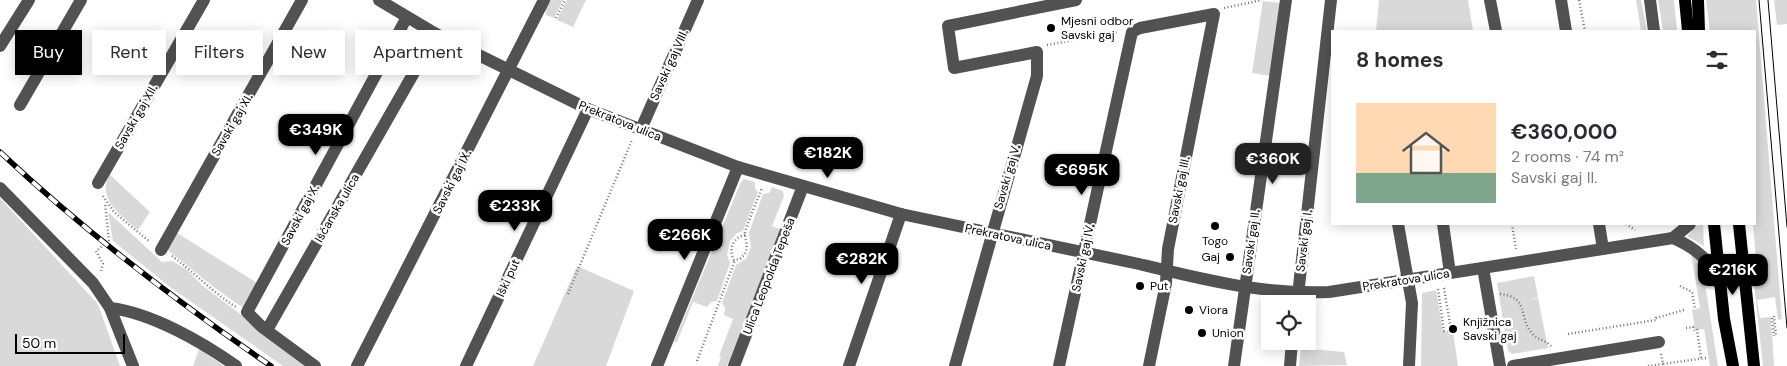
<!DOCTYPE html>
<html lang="en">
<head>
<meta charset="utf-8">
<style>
  :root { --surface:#fff; --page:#f2f2f3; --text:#2b2b33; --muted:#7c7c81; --line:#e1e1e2; --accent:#000 }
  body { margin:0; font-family:"DM Sans",sans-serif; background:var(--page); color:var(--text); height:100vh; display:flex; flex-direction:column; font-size:19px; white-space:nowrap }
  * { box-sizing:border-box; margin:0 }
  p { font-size:16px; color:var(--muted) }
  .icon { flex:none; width:28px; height:28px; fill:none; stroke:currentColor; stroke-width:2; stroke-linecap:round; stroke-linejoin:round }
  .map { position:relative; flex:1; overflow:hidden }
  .panel { position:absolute; left:1331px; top:30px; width:425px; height:195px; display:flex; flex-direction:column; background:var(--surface); border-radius:0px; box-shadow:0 2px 12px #0003 }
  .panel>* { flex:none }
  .top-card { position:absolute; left:15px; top:30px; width:475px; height:45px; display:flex; gap:10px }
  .buttons { position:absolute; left:1261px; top:295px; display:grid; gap:10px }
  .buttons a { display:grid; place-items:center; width:55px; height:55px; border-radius:0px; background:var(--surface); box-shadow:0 2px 12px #0003; font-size:25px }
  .scale { position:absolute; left:15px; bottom:12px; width:110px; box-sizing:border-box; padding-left:5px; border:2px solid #000; border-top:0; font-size:14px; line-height:18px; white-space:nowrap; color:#000; -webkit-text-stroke:4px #fff; paint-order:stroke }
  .price { position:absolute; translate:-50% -42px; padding:0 11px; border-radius:10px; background:var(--accent); color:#fff; font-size:16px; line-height:32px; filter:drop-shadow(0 1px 2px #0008) }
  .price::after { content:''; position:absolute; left:50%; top:30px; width:15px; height:11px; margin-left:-8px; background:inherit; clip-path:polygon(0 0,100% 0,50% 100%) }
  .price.active { background:#222; color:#fff }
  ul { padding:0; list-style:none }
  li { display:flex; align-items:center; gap:15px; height:125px; padding:0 25px }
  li+li { border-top:1px solid var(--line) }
  li span { display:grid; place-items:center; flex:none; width:140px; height:100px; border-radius:0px; color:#555 }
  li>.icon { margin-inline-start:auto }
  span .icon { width:60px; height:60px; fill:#fffc; stroke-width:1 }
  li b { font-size:21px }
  h2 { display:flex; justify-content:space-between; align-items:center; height:60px; padding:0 25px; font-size:21px }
  .tag { padding:0 18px; border-radius:0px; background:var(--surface); box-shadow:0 2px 12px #0003; font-size:18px; line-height:45px }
  .tag.active { background:var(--accent); color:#fff }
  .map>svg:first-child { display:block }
</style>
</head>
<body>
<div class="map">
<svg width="1787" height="366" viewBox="0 0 1787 366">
  <rect width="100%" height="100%" fill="#fff"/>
  <g fill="#d9d9d9">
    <path d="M548 0H563L554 18 546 15 545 6Z"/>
    <path d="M567 0H586L573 27 557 20Z"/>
    <path d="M1379 0H1468L1473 31H1376Z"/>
    <path d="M1636 0H1641L1647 31H1641Z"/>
    <path d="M1658 0H1674L1677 31H1663Z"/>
    <path d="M1706 0H1756L1782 319 1778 320 1775 297 1757 300 1760 318 1771 317 1774 366H1763L1754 284 1758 283 1753 224H1755V31H1710Z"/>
    <path d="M1774 0H1787V24L1777 25Z"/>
    <path d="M1263 1 1280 3 1271 76 1252 73Z"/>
    <path d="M109 174 150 212 138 230C120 214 97 200 109 174Z"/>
    <path d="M744 179 755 182V188L758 192 743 231 737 233 730 241 727 255 730 263 717 301 711 302 707 307 693 302 677 342H674L741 182Z"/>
    <path d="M772 187 783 191 784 196 772 226 782 230 727 366H718L721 357 719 356 733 319 724 315 725 308 722 303 736 265 746 259 751 247 749 233 763 194 769 193Z"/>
    <path d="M0 198 98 304 120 366H0Z"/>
    <path d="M108 212 162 262 172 261 186 269 203 286 309 366H283L170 287 113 241Z"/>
    <path d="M1699 224H1703L1704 246 1687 236Z"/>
    <path d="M174 231 257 283 244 308C216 291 193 269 166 249Z"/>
    <path d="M1691 253 1699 262 1703 271 1718 366H1710L1704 329 1695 330 1692 310 1700 308Z"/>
    <path d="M577 266 634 291 606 366H533Z"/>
    <path d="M1534 276 1538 297 1530 300 1538 298 1548 348 1512 354 1508 351 1497 283Z"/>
    <path d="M1436 290 1443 332 1453 331 1458 366H1421L1422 293Z"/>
    <path d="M1301 348 1344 352 1347 365 1299 366Z"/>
    <path d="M199 349 224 366H193Z"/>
  </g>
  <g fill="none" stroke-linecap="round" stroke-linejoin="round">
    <g stroke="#d9d9d9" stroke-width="12" stroke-dasharray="12 6" stroke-linecap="butt">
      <path d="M1721 0 1724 31"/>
      <path d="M1786 0 1787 10"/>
    </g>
    <g stroke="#747474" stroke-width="2.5" stroke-dasharray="1 2.5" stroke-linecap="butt">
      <path d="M1579 0 1585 31"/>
      <path d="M1224 8 1262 0"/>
      <path d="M556 18 565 0"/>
      <path d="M1047 45 1118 32"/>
      <path d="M103 196 114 212 150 242"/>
      <path d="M1512 224 1516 249"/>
      <path d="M1626 224 1635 230"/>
      <path d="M745 235C733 237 728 250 734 260L740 259C750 250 746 244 745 234 745 228 759 196 762 188"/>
      <path d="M172 256C194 272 212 292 236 307"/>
      <path d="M101 271 103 264 96 251 109 241 105 203"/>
      <path d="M1680 286 1692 292 1695 309"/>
      <path d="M1444 288 1451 330"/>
      <path d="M1438 289 1444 331 1452 330"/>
      <path d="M568 294 632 140"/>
      <path d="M1500 294C1530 297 1518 318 1532 333 1537 340 1546 340 1551 346"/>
      <path d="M1774 316 1776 336"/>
      <path d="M1772 318 1774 336"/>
      <path d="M1686 328 1693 327 1694 331"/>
      <path d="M1697 329 1701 358"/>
      <path d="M1568 334 1656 320V318L1684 310"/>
      <path d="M1661 354 1663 364 1706 358"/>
      <path d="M697 361 735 260"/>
      <path d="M1648 366 1663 364"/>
    </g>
    <g stroke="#525252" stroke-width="12">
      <path d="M379 0 436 34 588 109 738 167 901 214 1139 264C1201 279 1264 295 1329 292L1673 238"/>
      <path d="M1490 0 1496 31"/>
      <path d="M1561 0 1566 31"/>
      <path d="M1650 0 1654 31"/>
      <path d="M0 46 29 0"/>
      <path d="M20 105 81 0"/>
      <path d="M641 129 698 0"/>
      <path d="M98 183 204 0"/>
      <path d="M0 188 93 283 110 308 133 366"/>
      <path d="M1398 224 1412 303 1409 366"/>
      <path d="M1443 224 1450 273"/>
      <path d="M1599 224 1603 249"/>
      <path d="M1673 238C1696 248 1710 260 1719 283"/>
      <path d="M1673 238 1690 224"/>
      <path d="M161 250 302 0"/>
      <path d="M1483 268 1500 366"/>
      <path d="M1297 304 1331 0"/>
      <path d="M110 308C152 313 202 342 236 366"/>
      <path d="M267 330 436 34"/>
      <path d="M315 366 262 327 247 312 407 17"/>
      <path d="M357 366 544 0"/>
      <path d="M466 366 588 109"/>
      <path d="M657 366 738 167"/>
      <path d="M734 366 803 186"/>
      <path d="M849 366 901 214"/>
      <path d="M955 366 1037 76V52L954 68 948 26 1076 0"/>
      <path d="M1059 366 1132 32 1140 28 1214 14 1168 249 1166 283 1149 366"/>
      <path d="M1234 366 1286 0"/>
      <path d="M1290 366 1292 341"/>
      <path d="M1513 366 1659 342"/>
    </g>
    <g stroke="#000" stroke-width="12">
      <path d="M1685 0 1688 31"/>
      <path d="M1698 0 1699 31"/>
      <path d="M1714 224 1724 319 1733 366"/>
      <path d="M1739 224 1754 366"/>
    </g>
    <g stroke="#000" stroke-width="1">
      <path d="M1759 0 1787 328"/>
      <path d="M1768 0 1787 227"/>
    </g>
    <defs>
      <path id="rail" d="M0 152C84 231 176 301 271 366"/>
    </defs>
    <use href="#rail" stroke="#000" stroke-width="5.5"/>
    <use href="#rail" stroke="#fff" stroke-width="4" stroke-dasharray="11" stroke-linecap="butt"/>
  </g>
  <g fill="#000" stroke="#fff" stroke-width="2">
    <circle cx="1051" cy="28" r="5"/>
    <circle cx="1215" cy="226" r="5"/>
    <circle cx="1230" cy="257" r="5"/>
    <circle cx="1140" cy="286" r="5"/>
    <circle cx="1189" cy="310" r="5"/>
    <circle cx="1453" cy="329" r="5"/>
    <circle cx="1202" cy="333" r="5"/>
  </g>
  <g text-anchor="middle" stroke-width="5" stroke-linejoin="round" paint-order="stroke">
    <g font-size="12" fill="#000" stroke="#fff" text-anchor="start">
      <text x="1061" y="25">Mjesni odbor<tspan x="1061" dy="14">Savski gaj</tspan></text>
      <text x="1215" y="245" text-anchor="middle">Togo</text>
      <text x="1220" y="261" text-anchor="end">Gaj</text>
      <text x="1150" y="290">Put</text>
      <text x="1199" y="314">Viora</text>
      <text x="1463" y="326">Knjižnica<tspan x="1463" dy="14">Savski gaj</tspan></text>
      <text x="1212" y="337">Union</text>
    </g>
    <g font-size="12" fill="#000" stroke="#fff">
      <text transform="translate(669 65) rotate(-66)" y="4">Savski gaj VIII.</text>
      <text transform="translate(136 117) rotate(-60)" y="4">Savski gaj XII.</text>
      <text transform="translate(620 121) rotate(22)" y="4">Prekratova ulica</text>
      <text transform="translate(232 125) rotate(-60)" y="4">Savski gaj XI.</text>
      <text transform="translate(1007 177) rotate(-74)" y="4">Savski gaj V.</text>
      <text transform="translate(452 182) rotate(-63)" y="4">Savski gaj IX.</text>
      <text transform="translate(1179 190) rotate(-79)" y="4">Savski gaj III.</text>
      <text transform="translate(337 208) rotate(-60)" y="4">Išćanska ulica</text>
      <text transform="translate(300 215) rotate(-62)" y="4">Savski gaj X.</text>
      <text transform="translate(1008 237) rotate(12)" y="4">Prekratova ulica</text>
      <text transform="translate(1304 241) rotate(-83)" y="4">Savski gaj I.</text>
      <text transform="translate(1251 242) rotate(-82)" y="4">Savski gaj II.</text>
      <text transform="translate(1083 258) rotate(-78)" y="4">Savski gaj IV.</text>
      <text transform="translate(769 276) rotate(-69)" y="4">Ulica Leopolda Tepeša</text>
      <text transform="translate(508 278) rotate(-65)" y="4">Iški put</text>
      <text transform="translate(1406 280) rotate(-9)" y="4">Prekratova ulica</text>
    </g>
  </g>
</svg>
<div class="buttons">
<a><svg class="icon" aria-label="locate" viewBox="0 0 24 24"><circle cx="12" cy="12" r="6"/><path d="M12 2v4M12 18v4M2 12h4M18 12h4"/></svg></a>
</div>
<div class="scale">50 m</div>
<b class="price" style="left:316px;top:156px">€349K</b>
<b class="price" style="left:828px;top:179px">€182K</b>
<b class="price active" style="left:1273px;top:185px">€360K</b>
<b class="price" style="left:1082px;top:196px">€695K</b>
<b class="price" style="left:515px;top:232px">€233K</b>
<b class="price" style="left:685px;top:261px">€266K</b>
<b class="price" style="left:862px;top:285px">€282K</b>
<b class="price" style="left:1733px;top:296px">€216K</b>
<div class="top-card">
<a class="tag active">Buy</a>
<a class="tag">Rent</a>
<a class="tag">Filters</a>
<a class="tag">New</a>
<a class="tag">Apartment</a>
</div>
<section class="panel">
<h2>8 homes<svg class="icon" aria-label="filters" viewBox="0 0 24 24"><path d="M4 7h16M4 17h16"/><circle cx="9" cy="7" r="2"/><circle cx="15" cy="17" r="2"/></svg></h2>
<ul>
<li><span style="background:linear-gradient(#ffd9b3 70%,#7fa58c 0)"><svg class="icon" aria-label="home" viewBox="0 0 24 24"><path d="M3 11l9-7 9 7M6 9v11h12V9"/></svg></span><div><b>€360,000</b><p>2 rooms · 74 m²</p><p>Savski gaj II.</p></div></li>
</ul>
</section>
</div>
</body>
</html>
